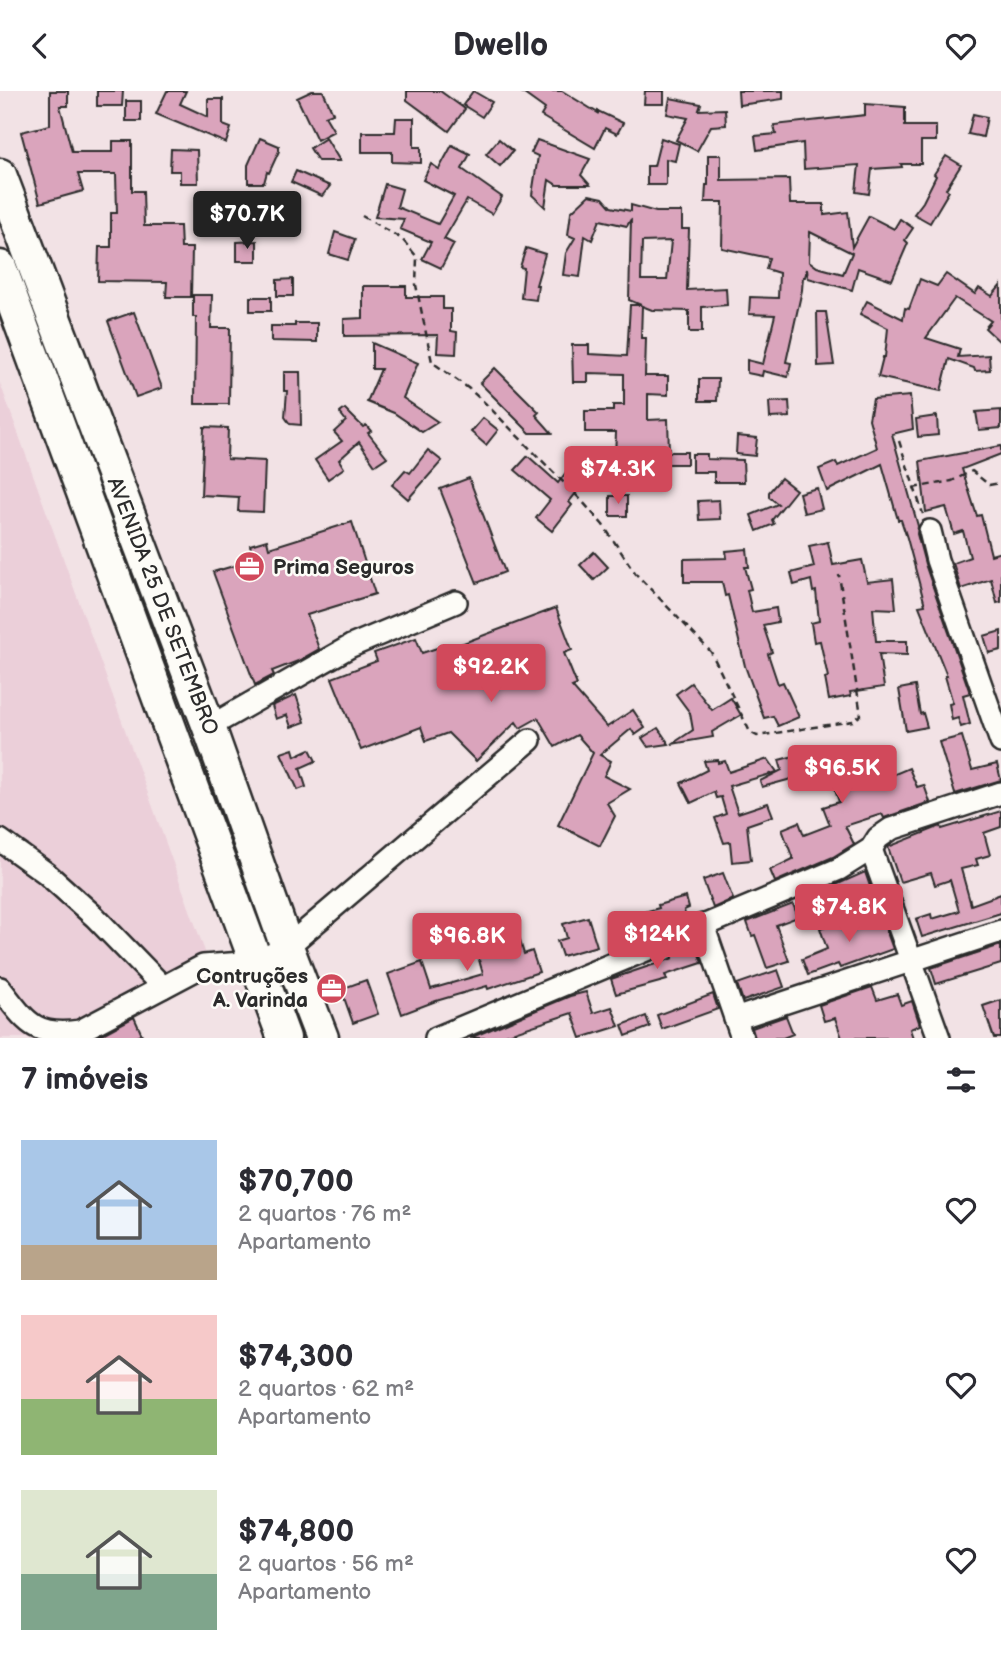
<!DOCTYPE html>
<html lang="pt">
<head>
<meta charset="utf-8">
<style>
  :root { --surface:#fff; --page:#f7f7f7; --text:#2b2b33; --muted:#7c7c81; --accent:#d1495b }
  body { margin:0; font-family:"Balsamiq Sans",sans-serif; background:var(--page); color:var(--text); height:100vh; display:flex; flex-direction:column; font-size:26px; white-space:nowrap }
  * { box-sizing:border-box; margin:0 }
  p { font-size:23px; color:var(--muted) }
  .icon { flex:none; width:38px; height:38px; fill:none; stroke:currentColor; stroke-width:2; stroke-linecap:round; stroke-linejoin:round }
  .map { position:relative; height:947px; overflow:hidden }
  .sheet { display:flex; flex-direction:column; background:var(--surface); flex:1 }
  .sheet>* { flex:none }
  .price { position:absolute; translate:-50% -60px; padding:0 16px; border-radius:7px; background:var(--accent); color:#fff; font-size:23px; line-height:46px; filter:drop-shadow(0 2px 4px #0008) }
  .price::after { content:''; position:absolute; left:50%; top:42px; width:21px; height:16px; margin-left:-10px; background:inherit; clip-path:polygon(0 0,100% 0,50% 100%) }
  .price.current { background:#222; color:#fff }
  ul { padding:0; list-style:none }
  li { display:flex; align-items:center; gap:21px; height:175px; padding:0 21px }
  li span { display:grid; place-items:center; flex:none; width:196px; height:140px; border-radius:0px; color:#555 }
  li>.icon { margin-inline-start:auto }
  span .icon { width:84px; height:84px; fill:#fffc; stroke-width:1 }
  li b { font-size:30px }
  h2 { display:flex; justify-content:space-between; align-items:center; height:84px; padding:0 21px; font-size:30px }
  header { display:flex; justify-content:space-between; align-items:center; height:91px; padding:0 21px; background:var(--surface); font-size:32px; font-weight:700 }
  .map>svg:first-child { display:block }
</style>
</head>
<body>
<header><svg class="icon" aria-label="back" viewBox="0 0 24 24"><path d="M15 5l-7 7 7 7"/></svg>Dwello<svg class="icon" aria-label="heart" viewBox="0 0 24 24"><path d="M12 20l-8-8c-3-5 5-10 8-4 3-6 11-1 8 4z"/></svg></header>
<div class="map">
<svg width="1001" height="947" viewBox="0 0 1001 947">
  <rect width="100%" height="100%" fill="#f2e2e5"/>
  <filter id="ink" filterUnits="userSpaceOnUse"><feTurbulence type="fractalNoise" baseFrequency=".0143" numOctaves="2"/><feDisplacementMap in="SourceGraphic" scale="14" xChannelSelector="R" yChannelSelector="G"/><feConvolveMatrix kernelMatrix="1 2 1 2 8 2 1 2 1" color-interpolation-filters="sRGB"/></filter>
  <g filter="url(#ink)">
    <path fill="#ebcfd9" d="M0 292 208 869 48 947H0Z"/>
    <g fill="#daa4bc" stroke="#2b2b2b" stroke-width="2" fill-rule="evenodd">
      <path d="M50 0H68V15H60L72 61H113V50H132V100H143L144 135H180L181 157H192L191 206H166L167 191 98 190 99 156H111V122H117L116 83H78L83 100 40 112 21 41 50 34Z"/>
      <path d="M97 0H123L122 15H97Z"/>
      <path d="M167 0H186L180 13 208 26V8H223V34L231 37 226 52 156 23Z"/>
      <path d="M312 0H323L333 22 325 25 334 40 317 49 297 7Z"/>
      <path d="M407 0H440L465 18 449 40 407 9Z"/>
      <path d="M473 0 492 11 482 26 463 14Z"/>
      <path d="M520 0H562L598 22V20L623 32 617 43 605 37 595 57 541 25 545 18Z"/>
      <path d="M645 0H664V13H644Z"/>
      <path d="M738 0H783V8L739 14Z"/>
      <path d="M670 7 701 13 699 19 725 18 726 34 711 35 697 60 676 49 688 27 667 23Z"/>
      <rect x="126" y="10" width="15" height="20"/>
      <path d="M865 13 905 16V35H936V50H921V73H901L902 76 872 78 869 103 856 101 859 74 804 78 803 52 757 59 755 45 776 43 774 34 865 24Z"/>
      <path d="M973 23 987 26 983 46 968 43Z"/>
      <path d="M396 27H414V56H421V72L392 71V61H362V41H395Z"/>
      <path d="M260 47 279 55V60L269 82 267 81 264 92H248V74Z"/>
      <path d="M326 47 340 70H318L310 57Z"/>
      <path d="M661 47 679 53 675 70 666 68V94H647V75H654Z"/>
      <path d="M499 48 513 60 500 75 486 63Z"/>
      <path d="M537 49 590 68 581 84 590 94H557L549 89 545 116 532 104 538 65 531 62Z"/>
      <path d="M452 54 470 63 462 78 502 106 492 123 467 109 444 148 454 153 441 177 422 168 431 151 400 138 404 128 375 126 385 93 402 98 397 116 438 133 454 105 423 89 431 73 439 78Z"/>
      <path d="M171 58 197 59 198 92H180V80H170Z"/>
      <path d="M708 64H721V89L789 88 790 113H824V124L848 121 852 156 869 125 894 138 900 128 913 137 905 149 908 152 892 189 858 177 852 199 808 187 807 178 805 186H803L802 199 786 271 791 272 788 286 763 280 762 285 747 282V269L763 273 775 224 749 223 750 206 778 207 779 182 766 178 769 167 722 157 723 111H705L706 94H708ZM810 141 852 162 843 183 817 176 809 170Z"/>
      <path d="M946 65 961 74 946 98 949 100 930 132 914 123 923 111 936 85 934 83Z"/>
      <path d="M296 80 330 95 322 105 291 91Z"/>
      <path d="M589 104 603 107 611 116 631 120V114L656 121H682V138H689L687 199 726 197 727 214 702 216V241H689V220L652 219 642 215 641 247H646L645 285H668V304L648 303V329L668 328 669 361H687V373H661V389L643 388V367L615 366 616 341H585V320H613V314H624V283L588 282V291H573L572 254H589V263L627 265 630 214H641L629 209 631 128 627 135 600 129 592 149 585 145 580 186 563 184 566 162 575 147 568 144 571 121ZM671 150 667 189H641L642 151Z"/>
      <path d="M229 106 248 111 242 132 224 128Z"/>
      <path d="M335 141 355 148 348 169 329 163Z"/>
      <path d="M257 150V170H237V151Z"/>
      <path d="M526 157 545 163 536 194H538L536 209 521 207 524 177 520 176Z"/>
      <path d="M946 183 975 203 979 197 992 205 1001 194V252L985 237 991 230 955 207 926 247 960 258 958 266 989 264 990 279 975 280 974 277 949 268 941 300 878 286 883 266H885L888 237 860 223 867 210 903 228 905 217 909 218 920 188 937 195Z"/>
      <path d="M293 188V205H277V189Z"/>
      <path d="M363 195H406V206H443V218H451V240L457 241 456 263 437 262 438 244 344 245V228L363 227Z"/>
      <path d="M193 204H212L211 237H230L229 313H195L196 226H193Z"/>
      <rect x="250" y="206" width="21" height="14"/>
      <path d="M134 221 162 297 136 306 108 230Z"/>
      <path d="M817 221H826L834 274 818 275Z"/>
      <path d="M295 232H317V251L271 250V235H295Z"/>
      <path d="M372 252 418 272 403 307 438 331 422 341 394 322 367 311 381 278H372Z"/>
      <path d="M495 277 539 321 536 324 552 342H530L480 292Z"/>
      <path d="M284 281H300L301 334 290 333 285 326 287 300H284Z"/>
      <path d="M699 288H718L717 310H699Z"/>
      <path d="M910 305 913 338 892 343 918 435 917 443 925 473 970 602 963 604 970 633 961 636 958 627 952 629 949 613 953 612 945 585H947L919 515 925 514 907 447 901 429H898L882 373 827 400 819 378 836 371 838 375 877 357 869 328 873 308Z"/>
      <path d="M789 310 790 326 770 327 769 311Z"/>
      <path d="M345 318 363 336 366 334 371 340 368 342 387 366 375 374 359 351 339 369 344 377 328 388 315 369 342 350 334 341 346 330 340 322Z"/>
      <path d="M1001 319V337L979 339 976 321Z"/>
      <path d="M937 325 938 344 918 346 916 328Z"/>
      <path d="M483 327 498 339 486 354 471 341Z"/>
      <path d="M204 336 228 337 227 368 265 370 263 421 238 420 239 406 201 404Z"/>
      <path d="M737 345 757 347 755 365 736 363Z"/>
      <path d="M1001 355V363L962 378 977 425 981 424 991 464 1001 461V511L997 512 991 488 961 498 953 472 970 466 963 440 954 443 946 416 926 421 920 370Z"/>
      <path d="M428 359 442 370 408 408 392 394 405 379 410 382Z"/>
      <path d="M692 363H707V368L743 369 744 391H714V381H692Z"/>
      <path d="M528 365 558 392 573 372 590 384 569 411 572 414 552 440 536 427 550 409 515 379Z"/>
      <path d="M469 387 505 481 477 492 440 398Z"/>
      <path d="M781 387 796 399 772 429 774 433 757 440 751 424 778 413 769 406V401Z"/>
      <path d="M817 397 822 418 804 422 799 402Z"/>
      <rect x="610" y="405" width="17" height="20"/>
      <path d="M719 409 720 428 699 429 698 410Z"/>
      <path d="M352 431 375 503 307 524 319 558 298 570 272 580 274 584 255 594 213 481 254 469 250 454 267 449 269 457Z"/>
      <path d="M828 451 833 474 862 469 867 491 893 488 896 518 873 517 876 550H907V564L879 563 884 596 850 601 851 605 829 609 825 587 828 586 820 550 814 551 811 532 819 530 816 500 813 501 811 489 794 494 791 482 814 476 809 455Z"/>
      <path d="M747 458 749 476H745L751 498 747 499 752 521 776 517 778 531 763 534 772 561 768 563 778 593 783 591 799 626 778 635 773 625 764 627 745 575 728 504 725 505 722 491H684V468L727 467 726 460Z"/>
      <path d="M594 461 608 476 594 489 580 474Z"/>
      <path d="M556 517 572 559 564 562 577 594 572 596 607 636 633 619 645 637 635 644 631 638 600 664 611 670 604 685 630 698 607 712 615 725 600 755 558 734 593 662 577 644 555 656 538 627 520 637 516 631 476 670 448 642 426 650 421 636 361 659 332 587 377 570 374 562 416 547 422 562 443 555 445 559Z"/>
      <path d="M1001 540V559L989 562 984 545Z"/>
      <path d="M691 592 712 619 731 607 741 624 712 641 713 646 672 653 693 639 690 622 676 603Z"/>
      <path d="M915 595 920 623 923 622 927 636 906 640 899 598Z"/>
      <path d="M296 604 305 631 291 636 287 624 276 628 272 615Z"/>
      <path d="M658 637 669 653 648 656 642 647Z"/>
      <path d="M962 645 972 679 997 673 1001 689 955 703 939 651Z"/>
      <path d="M293 658 295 665 310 658 316 670 300 677 306 696 298 699 281 662Z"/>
      <path d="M862 658 864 672 870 670 876 691 909 677 917 696 924 694 930 711 884 727 882 723 845 735 854 753 833 766 775 791 770 779 793 768 782 738 799 731 804 744 830 734 823 716 839 711 828 678 762 696 760 690 782 679 779 669 813 660 815 668Z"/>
      <path d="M768 668 777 681 729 695 738 722 768 712 773 725 747 734 751 769 732 771 730 751 724 752 715 727 726 723 721 706 716 707 714 701 691 712 681 692 707 679 704 670 718 669V672L725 670 729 681Z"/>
      <path d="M1001 720V736L984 742 990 764 976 768 978 774 961 778 971 814 1001 803V822L922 846 916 828 931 823 932 828 959 820 950 789 935 794 931 782 900 791 888 756 941 735 942 738Z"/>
      <path d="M865 781 872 801 835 814 829 797Z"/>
      <path d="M723 782 733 808 713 817 703 789Z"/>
      <path d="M686 806 689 817 684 819 686 828 665 837 628 846 622 827 659 817 658 814Z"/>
      <path d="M793 813 798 826 776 834 789 870 767 877 755 844 752 845 747 831Z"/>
      <path d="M881 825 893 858 840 877 838 873 808 884 802 868 827 858 820 837 848 827 851 835Z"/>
      <path d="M588 826 597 855 562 865 557 850 567 847 563 833Z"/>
      <path d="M517 840 524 863 532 860 539 881 488 898 487 895 436 910 402 923 388 883 422 871 431 898 483 883 474 851Z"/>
      <path d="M696 854 702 872 665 884 667 889 616 903 611 888 673 867 672 862Z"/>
      <path d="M1001 854V873L936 893 931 877Z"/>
      <path d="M778 879 784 896 743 910 737 893Z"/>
      <path d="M366 889 378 923 353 932 341 898Z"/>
      <path d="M872 896 877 909 897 903 901 914 912 910 920 934 910 938 913 947H842L835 927 824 930 819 914Z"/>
      <path d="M586 901 593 922 612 916 619 935 581 947 572 922 496 947H470L570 905Z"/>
      <path d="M713 903 718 918 662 938 657 924Z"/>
      <path d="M1001 909V947H994L983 915Z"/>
      <path d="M646 925 650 936 626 945 622 934Z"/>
      <path d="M786 925 793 943 783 947H755L752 937Z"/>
      <path d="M134 926 142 944 135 947H95Z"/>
    </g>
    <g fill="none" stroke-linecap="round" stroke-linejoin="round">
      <defs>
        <g id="minor">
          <path d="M930 440 937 469 1001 651"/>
          <path d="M209 636 351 555 456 511"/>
          <path d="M0 749 46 782 95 826 163 896"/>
          <path d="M871 758 939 947"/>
          <path d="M703 834 742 947"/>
          <path d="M0 897C26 930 34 947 80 940L203 875 256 871 287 856 530 649"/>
          <path d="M735 928 1001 840"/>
          <path d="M436 947 839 778 871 758 878 747 891 738 1001 702"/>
        </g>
        <g id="highway">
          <path d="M0 84 209 636 287 856 322 947"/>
          <path d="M0 176 284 947"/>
        </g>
      </defs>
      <use href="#minor" stroke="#2b2b2b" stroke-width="26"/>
      <use href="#highway" stroke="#2b2b2b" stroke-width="37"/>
      <g stroke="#2b2b2b" stroke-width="2.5" stroke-dasharray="7 5" stroke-linecap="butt">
        <path d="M362 125 402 148 417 166 416 194 432 271 468 297 485 312 582 410 603 434 636 483 711 561 750 641 757 645 853 630 861 624 839 484"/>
        <path d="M899 350 923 423"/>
        <path d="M913 397 952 390 972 380 989 394 1001 392"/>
      </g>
      <use href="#minor" stroke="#fdfcf7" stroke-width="21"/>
      <use href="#highway" stroke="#fdfcf7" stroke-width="32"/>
    </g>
  </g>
  <defs>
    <symbol id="office-disc" viewBox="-11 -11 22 22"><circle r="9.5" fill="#d1495b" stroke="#fdfcf7"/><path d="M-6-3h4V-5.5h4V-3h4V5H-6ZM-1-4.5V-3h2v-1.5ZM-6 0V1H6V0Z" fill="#fff"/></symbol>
  </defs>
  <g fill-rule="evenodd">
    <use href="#office-disc" x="232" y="458" width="35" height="35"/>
    <use href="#office-disc" x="314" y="880" width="35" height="35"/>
  </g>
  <g text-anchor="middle" stroke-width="5" stroke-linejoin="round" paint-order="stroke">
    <g font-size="21" font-weight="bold" fill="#2b2b2b" stroke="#fdfcf7" text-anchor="start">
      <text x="273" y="483">Prima Seguros</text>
      <text x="308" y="892" text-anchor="end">Contruções<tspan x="308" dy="24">A. Varinda</tspan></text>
    </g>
    <g font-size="21" fill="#2b2b2b" stroke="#fdfcf7">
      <text transform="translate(163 515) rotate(69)" y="7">AVENIDA 25 DE SETEMBRO</text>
    </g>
  </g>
</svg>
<b class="price current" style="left:247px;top:160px">$70.7K</b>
<b class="price" style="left:618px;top:415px">$74.3K</b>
<b class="price" style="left:491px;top:613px">$92.2K</b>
<b class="price" style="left:842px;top:714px">$96.5K</b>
<b class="price" style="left:849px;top:853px">$74.8K</b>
<b class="price" style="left:657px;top:880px">$124K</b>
<b class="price" style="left:467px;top:882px">$96.8K</b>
</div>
<section class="sheet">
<h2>7 imóveis<svg class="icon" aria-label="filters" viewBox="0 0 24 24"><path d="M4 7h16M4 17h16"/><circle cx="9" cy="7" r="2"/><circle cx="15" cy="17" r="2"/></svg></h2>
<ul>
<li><span style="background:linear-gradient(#a9c7e8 75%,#b9a48a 0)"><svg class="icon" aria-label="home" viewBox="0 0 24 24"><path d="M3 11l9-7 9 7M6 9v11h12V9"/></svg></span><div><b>$70,700</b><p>2 quartos · 76 m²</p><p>Apartamento</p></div><svg class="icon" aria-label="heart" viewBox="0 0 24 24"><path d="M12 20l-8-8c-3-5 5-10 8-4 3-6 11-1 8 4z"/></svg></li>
<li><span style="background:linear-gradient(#f6c9c9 60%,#8fb573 0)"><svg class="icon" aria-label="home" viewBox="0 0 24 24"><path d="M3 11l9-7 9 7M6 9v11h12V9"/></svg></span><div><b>$74,300</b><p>2 quartos · 62 m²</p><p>Apartamento</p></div><svg class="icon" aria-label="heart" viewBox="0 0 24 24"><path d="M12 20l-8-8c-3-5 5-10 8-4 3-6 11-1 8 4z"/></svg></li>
<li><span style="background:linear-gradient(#dfe7d0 60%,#7fa58c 0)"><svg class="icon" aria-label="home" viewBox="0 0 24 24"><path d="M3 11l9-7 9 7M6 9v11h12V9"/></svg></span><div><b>$74,800</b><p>2 quartos · 56 m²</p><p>Apartamento</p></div><svg class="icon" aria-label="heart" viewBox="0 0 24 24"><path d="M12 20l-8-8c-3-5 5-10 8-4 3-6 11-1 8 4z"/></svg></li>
</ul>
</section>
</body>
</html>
